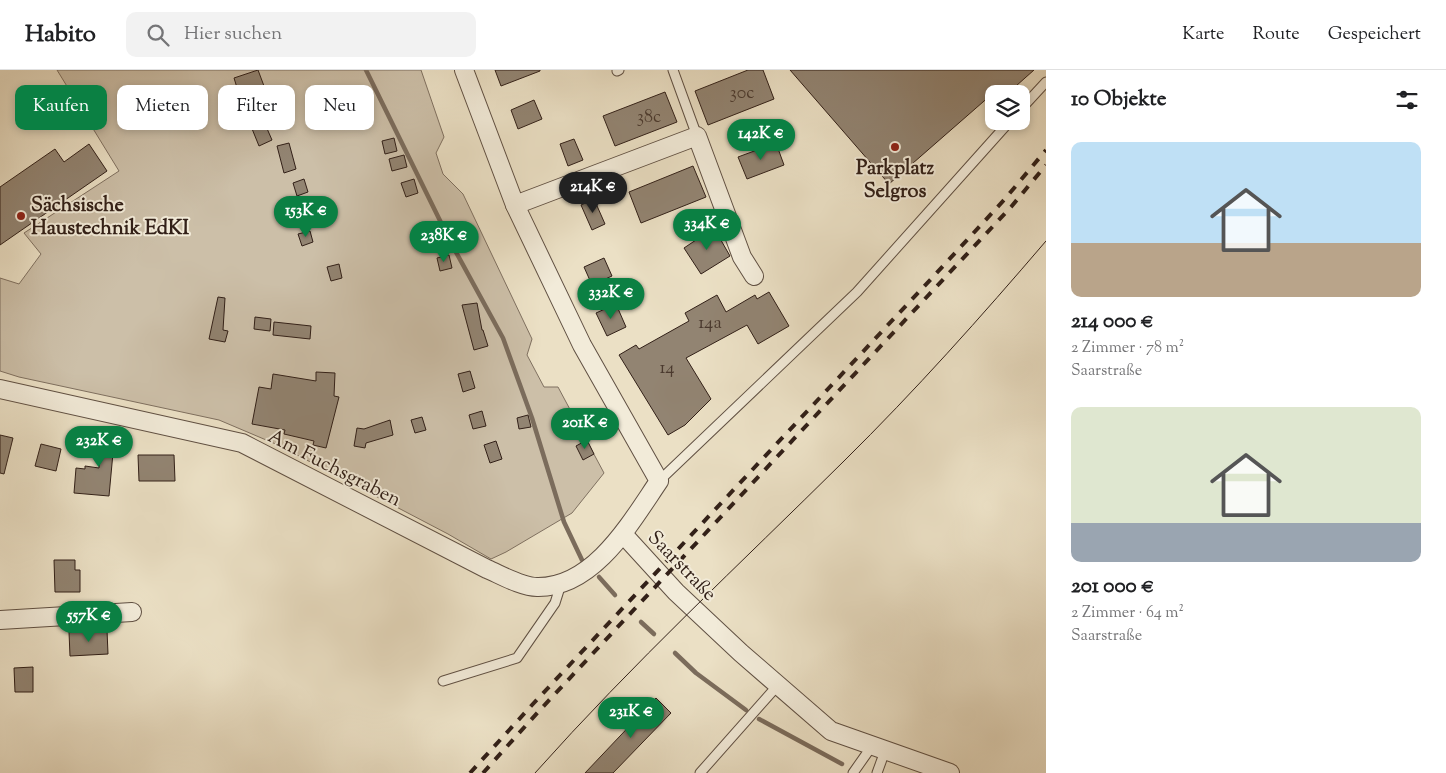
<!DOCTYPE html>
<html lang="de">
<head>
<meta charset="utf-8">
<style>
  :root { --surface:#fff; --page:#f2f2f2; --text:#202124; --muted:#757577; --line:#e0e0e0; --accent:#0b8043 }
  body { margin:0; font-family:"Sorts Mill Goudy",serif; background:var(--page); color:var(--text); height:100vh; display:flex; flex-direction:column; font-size:19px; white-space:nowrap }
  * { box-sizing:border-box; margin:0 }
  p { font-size:16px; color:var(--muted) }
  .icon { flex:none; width:28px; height:28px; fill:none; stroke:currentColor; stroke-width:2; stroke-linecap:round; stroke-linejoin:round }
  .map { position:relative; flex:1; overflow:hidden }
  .panel { display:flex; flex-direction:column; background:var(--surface); width:400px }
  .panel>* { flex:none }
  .top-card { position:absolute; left:15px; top:15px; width:475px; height:45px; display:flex; gap:10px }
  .fabs { position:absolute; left:985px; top:15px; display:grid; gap:10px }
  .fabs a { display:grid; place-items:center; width:45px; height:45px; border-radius:10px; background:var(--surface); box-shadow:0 2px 8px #0003; font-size:25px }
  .price { position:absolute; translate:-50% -42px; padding:0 11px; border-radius:18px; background:var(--accent); color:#fff; font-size:16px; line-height:32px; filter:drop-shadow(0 1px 2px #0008) }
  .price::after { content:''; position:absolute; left:50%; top:30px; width:15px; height:11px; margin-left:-8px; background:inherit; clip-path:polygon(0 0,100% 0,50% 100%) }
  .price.current { background:#222; color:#fff }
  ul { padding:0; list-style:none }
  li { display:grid; align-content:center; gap:10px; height:265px; padding:0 25px }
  li span { display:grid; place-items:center; height:155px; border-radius:10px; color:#555 }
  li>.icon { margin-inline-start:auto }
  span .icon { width:90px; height:90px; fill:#fffc; stroke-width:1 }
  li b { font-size:21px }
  h2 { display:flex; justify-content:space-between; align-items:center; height:60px; padding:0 25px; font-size:21px }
  .pill { padding:0 18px; border-radius:10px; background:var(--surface); box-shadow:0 2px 8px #0003; font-size:18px; line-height:45px }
  .pill.current { background:var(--accent); color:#fff }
  header { display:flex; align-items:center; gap:30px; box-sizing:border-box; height:70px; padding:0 25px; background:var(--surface); border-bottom:1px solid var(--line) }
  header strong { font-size:24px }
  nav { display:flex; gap:28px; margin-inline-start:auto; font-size:18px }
  .search { width:350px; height:45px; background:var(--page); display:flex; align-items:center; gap:12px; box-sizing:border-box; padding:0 18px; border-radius:10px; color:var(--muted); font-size:19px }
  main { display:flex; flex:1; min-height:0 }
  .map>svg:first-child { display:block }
</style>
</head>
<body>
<header>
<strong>Habito</strong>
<div class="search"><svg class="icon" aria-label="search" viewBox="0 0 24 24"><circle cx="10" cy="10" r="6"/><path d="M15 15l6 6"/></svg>Hier suchen</div>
<nav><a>Karte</a><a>Route</a><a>Gespeichert</a></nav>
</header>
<main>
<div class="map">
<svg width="1046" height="703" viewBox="0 0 1046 703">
  <rect width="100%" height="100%" fill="#ebe0c5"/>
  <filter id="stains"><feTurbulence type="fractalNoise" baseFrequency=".004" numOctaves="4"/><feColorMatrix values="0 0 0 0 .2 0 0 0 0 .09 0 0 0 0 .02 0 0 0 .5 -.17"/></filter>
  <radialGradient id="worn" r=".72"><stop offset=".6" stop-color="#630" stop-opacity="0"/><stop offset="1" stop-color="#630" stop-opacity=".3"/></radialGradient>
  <path fill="#ccbfa8" stroke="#7f7060" d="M57 0H421L444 67 436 83 443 104 463 124 532 269 527 285 544 317H558L604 403 572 443 506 482 491 489 448 464 278 375 219 350 19 307 0 301V208L19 214 41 184 24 163 119 101Z"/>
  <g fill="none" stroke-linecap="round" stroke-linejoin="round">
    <g stroke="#7b6c5c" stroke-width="4.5">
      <path d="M366 0 451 173 503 268 532 348 564 452 582 490"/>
      <path d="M599 507 615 525"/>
      <path d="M641 552 654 564"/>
      <path d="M675 583 696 603 746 640"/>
      <path d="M759 649 842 694"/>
    </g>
  </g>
  <g fill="#928472" stroke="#322018">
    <path d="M258 0 267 24 273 23 281 51 265 54 272 70 259 76 242 34 234 8Z"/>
    <path d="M495 0H540V1L501 16Z"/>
    <path d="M748 0H763L774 29 708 55 695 21Z"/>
    <path d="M790 0H1034L1007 24H1004L999 18 889 114Z"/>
    <path d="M665 22 677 52 615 76 603 46Z"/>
    <path d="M534 30 542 49 518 59 511 40Z"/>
    <path d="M394 68 397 81 385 84 382 71Z"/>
    <path d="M574 69 583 90 568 96 560 74Z"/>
    <path d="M289 73 296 99 284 103 277 76Z"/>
    <path d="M776 73 784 95 747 109 738 87Z"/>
    <path d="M89 74 107 101 0 175V117L55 79 64 92Z"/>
    <path d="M404 85 407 97 392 101 389 89Z"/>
    <path d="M693 96 706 127 641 153 629 122Z"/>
    <path d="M304 109 308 122 297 126 293 113Z"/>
    <path d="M414 109 418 123 406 127 401 113Z"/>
    <path d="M594 129 605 154 592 160 581 135Z"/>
    <path d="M714 158 730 186 701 204 684 178Z"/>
    <path d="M310 161 313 172 302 176 298 164Z"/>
    <path d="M449 185 452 198 440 201 437 188Z"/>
    <path d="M604 188 612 206 592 215 584 197Z"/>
    <path d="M339 194 342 208 331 211 327 197Z"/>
    <path d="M769 222 789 256 758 274 747 255 686 288 711 329 685 355 668 365 619 285 636 275 639 279 689 251 685 243 717 225 726 242 755 225 757 229Z"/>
    <path d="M218 227 225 228 223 260 228 261 225 272 209 269Z"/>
    <path d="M477 233 482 260H483L488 276 474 280 462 235Z"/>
    <path d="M616 234 626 257 607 266 596 243Z"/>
    <path d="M255 247 271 249 270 261 254 259Z"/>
    <path d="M274 252 311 256 310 269 273 265Z"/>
    <path d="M470 301 475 318 463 322 458 304Z"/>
    <path d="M316 302 335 303 334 326 339 327 326 378 313 375 314 371 284 364 285 360 252 354 259 317 271 319 273 304 316 311Z"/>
    <path d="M482 341 486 356 473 359 469 345Z"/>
    <path d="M528 345 531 357 519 359 517 348Z"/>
    <path d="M422 347 426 360 415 363 411 350Z"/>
    <path d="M390 350 393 365 366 373 365 378 354 376 357 358 364 359Z"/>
    <path d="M102 361 121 363 119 384 113 383 109 426 74 423 76 398 85 399V396L99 398Z"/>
    <path d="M0 365 13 368 4 404 0 403Z"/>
    <path d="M587 370 594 384 583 390 576 376Z"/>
    <path d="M496 371 502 389 490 393 484 375Z"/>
    <path d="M41 374 61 379 56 401 35 396Z"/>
    <path d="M138 385H174L175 411H139Z"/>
    <path d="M54 490H75V500H80V522H55Z"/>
    <path d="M107 560 108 584 70 586 69 562Z"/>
    <path d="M33 597V622H15L14 598Z"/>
    <path d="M656 628 671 643 613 703H585Z"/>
  </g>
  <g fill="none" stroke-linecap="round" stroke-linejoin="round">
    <defs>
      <g id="lane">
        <path d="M673 0 697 66"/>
        <path d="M617 1 619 0"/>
        <path d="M1021 39 1046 12"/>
        <path d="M659 411 857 222 1010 51"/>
        <path d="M443 611 517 588 555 533 561 514"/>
        <path d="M700 703 778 615"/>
        <path d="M853 703 872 676"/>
        <path d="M877 703 885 681"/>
      </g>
      <g id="street">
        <path d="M515 135 697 66 742 187 754 206"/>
        <path d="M0 319 242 373 487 499C501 505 522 517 537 517 594 518 631 452 659 411L582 275 515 135 464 0"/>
        <path d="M623 464 676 522 741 583 831 661 950 703"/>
        <path d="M0 550 132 542"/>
      </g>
    </defs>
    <use href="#lane" stroke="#605043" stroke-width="11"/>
    <use href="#street" stroke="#605043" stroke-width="20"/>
    <use href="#lane" stroke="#f2ebd9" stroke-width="9"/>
    <use href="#street" stroke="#f2ebd9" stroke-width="18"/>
    <path stroke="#322018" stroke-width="1" d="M535 703C633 593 740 494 844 391 915 321 981 247 1046 171"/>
    <g stroke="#322018" stroke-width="4" stroke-dasharray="9 9" stroke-linecap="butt">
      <path d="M470 703 532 635 931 209 1004 130 1046 80"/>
      <path d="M483 703 539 641 1011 137 1046 95"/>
    </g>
  </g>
  <g fill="#8f2418" stroke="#f2ebd9" stroke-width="2">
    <circle cx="895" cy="77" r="5"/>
    <circle cx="21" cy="146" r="5"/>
  </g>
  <g text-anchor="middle" stroke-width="4" stroke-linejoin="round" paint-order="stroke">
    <g font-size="18" fill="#4a392e">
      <text x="742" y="28">30c</text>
      <text x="649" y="52">38c</text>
      <text x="710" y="258">14a</text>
      <text x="667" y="303">14</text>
    </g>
    <g font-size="20" font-weight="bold" fill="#322018" stroke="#f2ebd9">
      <text x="895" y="104">Parkplatz<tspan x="895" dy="23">Selgros</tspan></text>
      <text x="31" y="141" text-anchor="start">Sächsische<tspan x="31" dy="23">Haustechnik EdKI</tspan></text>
    </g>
    <g font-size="20" fill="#322018" stroke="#f2ebd9">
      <text transform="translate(335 397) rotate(27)" y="7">Am Fuchsgraben</text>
      <text transform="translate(683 495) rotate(46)" y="7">Saarstraße</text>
    </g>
  </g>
  <rect width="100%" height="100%" filter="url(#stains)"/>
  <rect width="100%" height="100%" fill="url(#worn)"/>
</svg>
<div class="fabs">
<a><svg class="icon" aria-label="layers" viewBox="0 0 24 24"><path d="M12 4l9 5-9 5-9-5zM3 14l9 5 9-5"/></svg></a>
</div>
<b class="price" style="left:761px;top:91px">142K €</b>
<b class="price current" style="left:593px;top:144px">214K €</b>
<b class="price" style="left:306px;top:168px">153K €</b>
<b class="price" style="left:707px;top:181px">334K €</b>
<b class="price" style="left:444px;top:193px">238K €</b>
<b class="price" style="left:611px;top:250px">332K €</b>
<b class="price" style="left:585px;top:380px">201K €</b>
<b class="price" style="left:99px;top:398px">232K €</b>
<b class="price" style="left:89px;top:573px">557K €</b>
<b class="price" style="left:631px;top:669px">231K €</b>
<div class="top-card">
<a class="pill current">Kaufen</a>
<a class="pill">Mieten</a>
<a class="pill">Filter</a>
<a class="pill">Neu</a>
</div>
</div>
<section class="panel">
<h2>10 Objekte<svg class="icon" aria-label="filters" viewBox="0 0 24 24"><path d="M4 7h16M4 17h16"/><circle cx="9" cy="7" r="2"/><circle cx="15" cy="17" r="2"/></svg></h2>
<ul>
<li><span style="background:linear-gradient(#bfe0f5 65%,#b9a48a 0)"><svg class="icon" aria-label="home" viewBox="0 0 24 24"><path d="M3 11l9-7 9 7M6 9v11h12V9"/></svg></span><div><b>214 000 €</b><p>2 Zimmer · 78 m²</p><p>Saarstraße</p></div></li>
<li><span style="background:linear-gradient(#dfe7d0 75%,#9aa5b1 0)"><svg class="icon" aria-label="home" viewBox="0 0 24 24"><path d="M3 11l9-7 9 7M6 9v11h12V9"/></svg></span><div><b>201 000 €</b><p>2 Zimmer · 64 m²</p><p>Saarstraße</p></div></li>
</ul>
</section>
</main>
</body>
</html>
